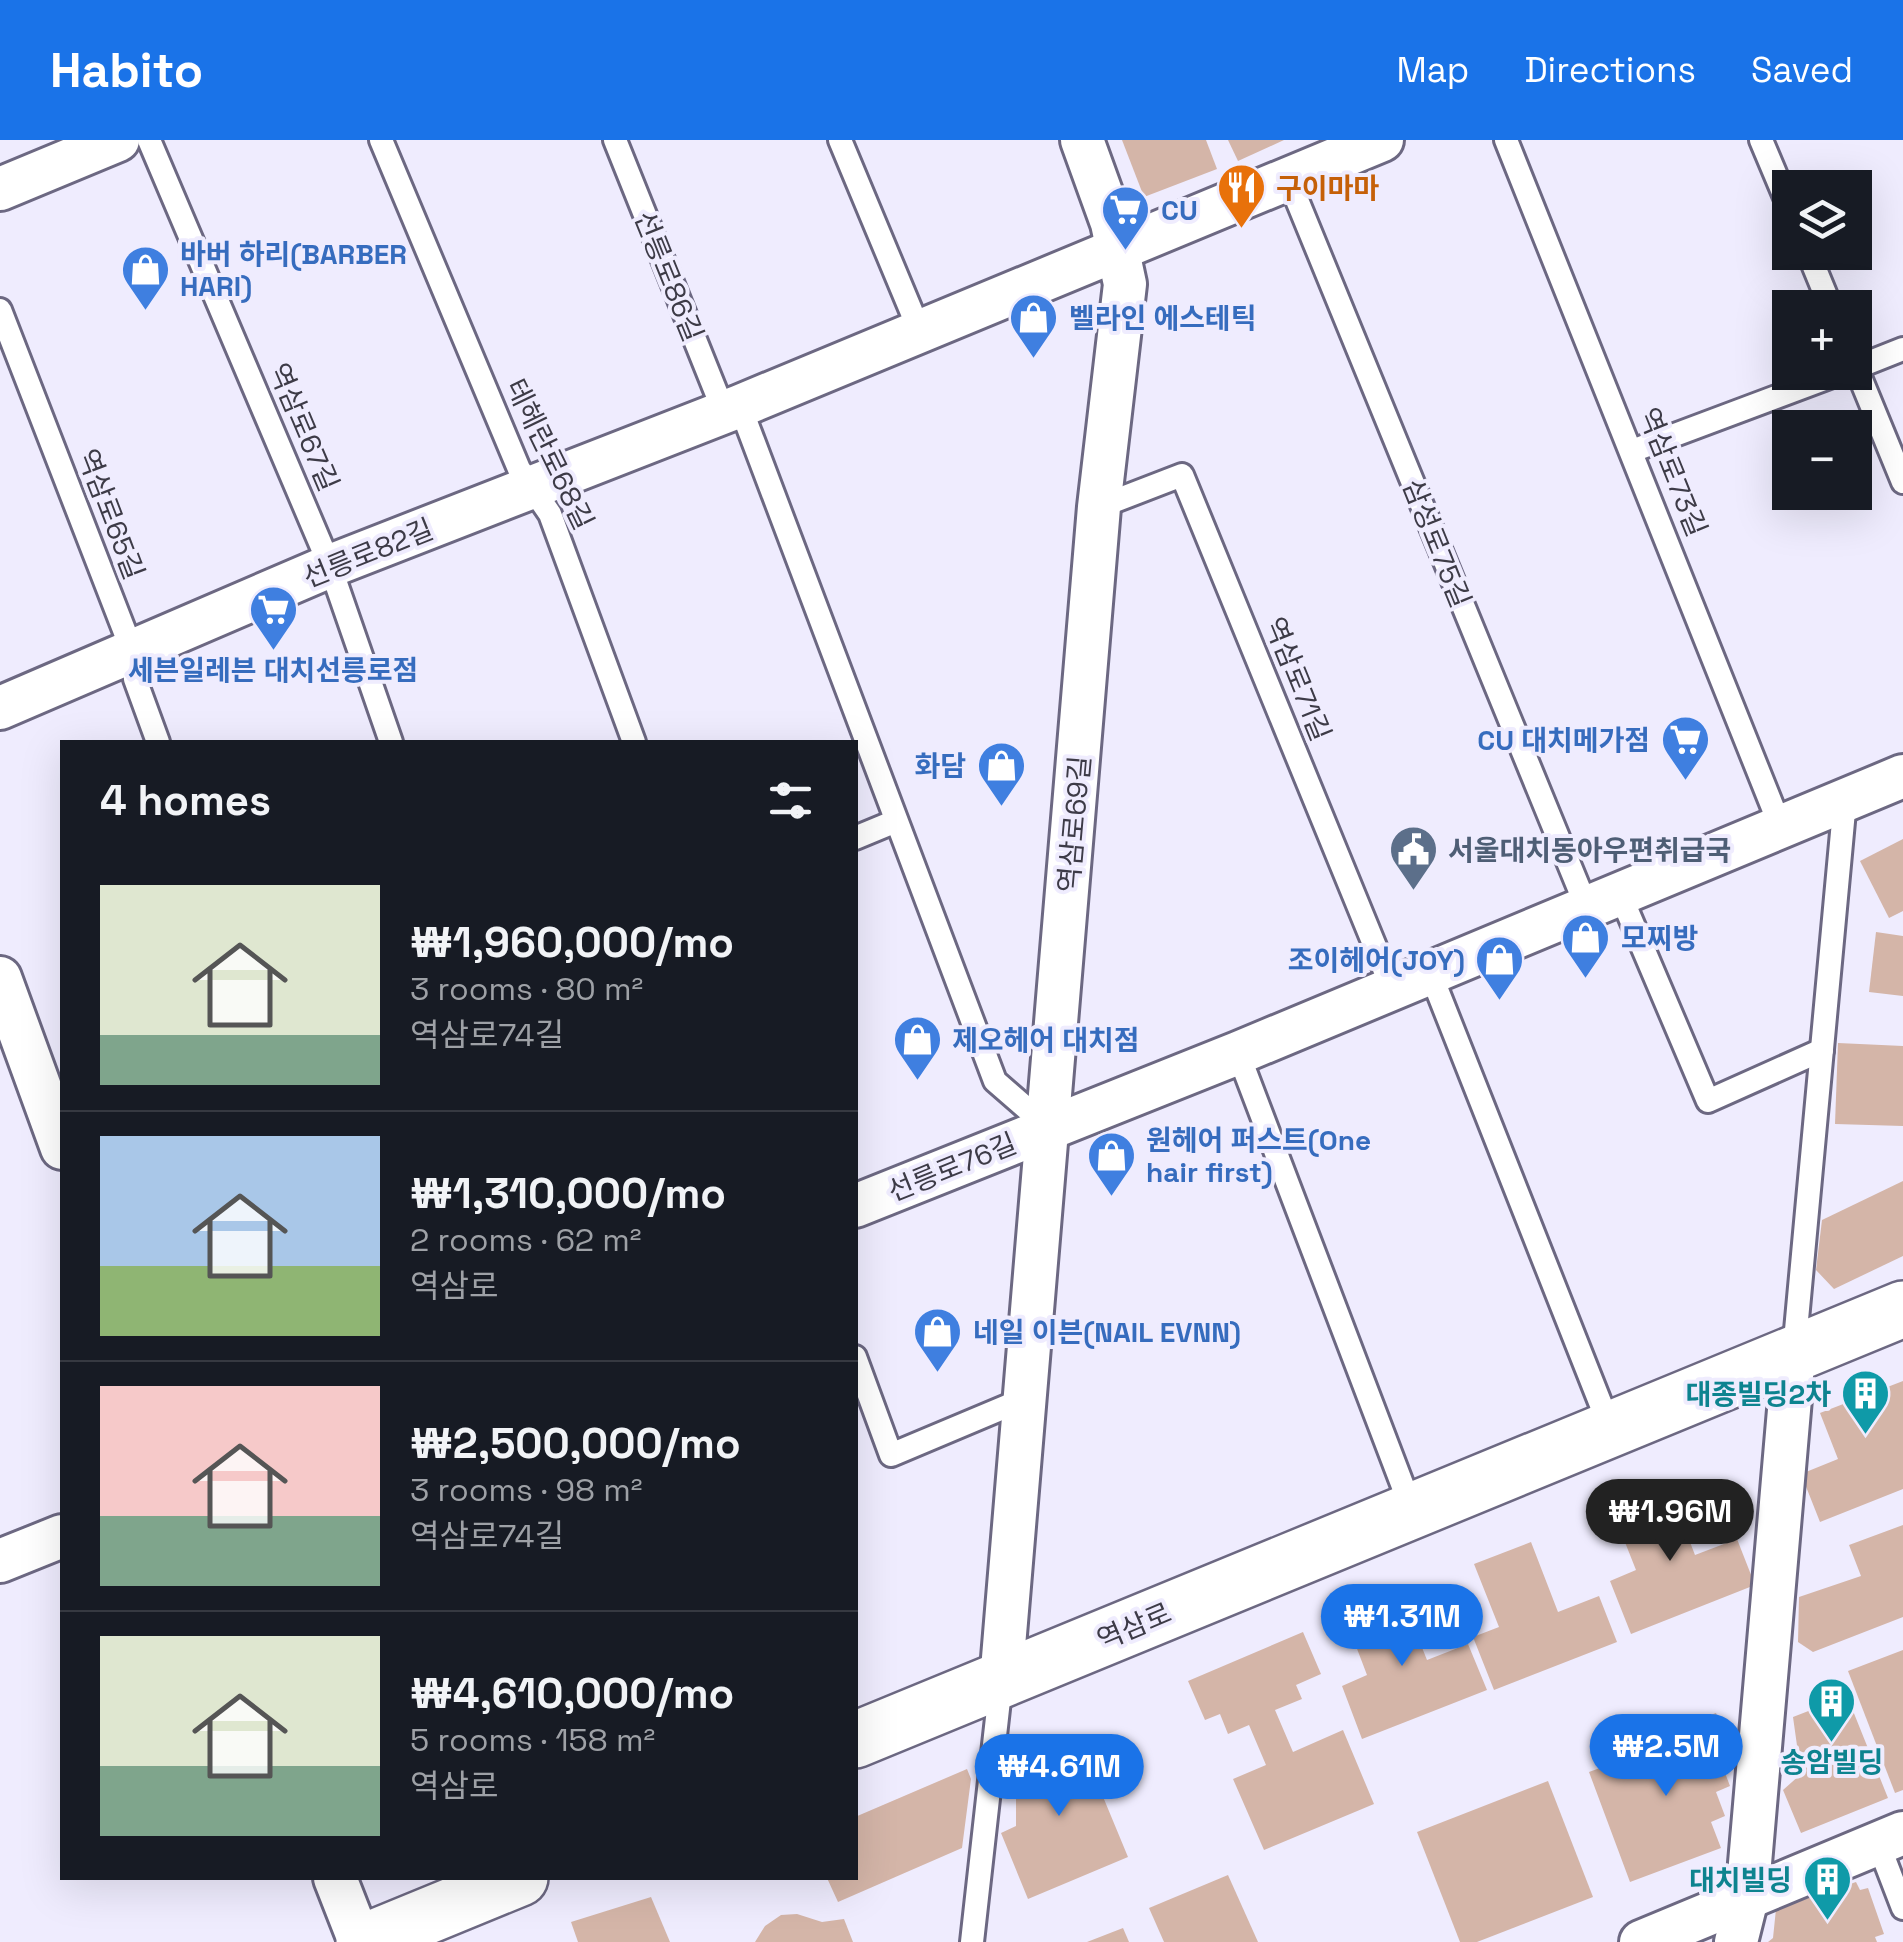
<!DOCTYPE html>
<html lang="en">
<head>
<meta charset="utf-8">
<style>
  :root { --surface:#171b24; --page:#242831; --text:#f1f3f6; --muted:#9ea1a6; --line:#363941; --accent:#1a73e8 }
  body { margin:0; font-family:"Space Grotesk","Noto Sans KR",sans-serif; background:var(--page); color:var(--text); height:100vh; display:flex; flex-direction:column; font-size:38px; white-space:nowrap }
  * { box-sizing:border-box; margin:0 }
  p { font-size:32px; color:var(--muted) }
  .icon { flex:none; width:55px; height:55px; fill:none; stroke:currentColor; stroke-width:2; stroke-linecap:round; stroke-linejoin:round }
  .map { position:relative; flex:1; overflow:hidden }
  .details { position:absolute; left:60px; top:600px; width:798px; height:1140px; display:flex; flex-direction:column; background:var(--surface); border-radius:0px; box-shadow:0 10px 40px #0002 }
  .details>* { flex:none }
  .tools { position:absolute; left:1772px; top:30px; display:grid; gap:20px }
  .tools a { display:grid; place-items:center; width:100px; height:100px; border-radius:0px; background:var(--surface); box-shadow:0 10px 40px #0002; font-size:50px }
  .price { position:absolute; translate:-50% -85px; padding:0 22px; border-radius:35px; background:var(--accent); color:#fff; font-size:32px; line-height:65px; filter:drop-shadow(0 2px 5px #0008) }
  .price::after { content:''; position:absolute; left:50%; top:60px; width:30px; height:22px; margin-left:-15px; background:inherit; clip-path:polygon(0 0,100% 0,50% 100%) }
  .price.current { background:#222; color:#fff }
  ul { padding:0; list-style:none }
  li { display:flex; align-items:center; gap:30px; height:250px; padding:0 40px }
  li+li { border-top:2px solid var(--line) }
  li span { display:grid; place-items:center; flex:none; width:280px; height:200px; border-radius:0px; color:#555 }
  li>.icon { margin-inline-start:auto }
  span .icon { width:120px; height:120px; fill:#fffc; stroke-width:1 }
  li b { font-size:42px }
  h2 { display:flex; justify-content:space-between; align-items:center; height:120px; padding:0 40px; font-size:42px }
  header { display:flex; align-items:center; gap:60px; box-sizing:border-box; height:140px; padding:0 50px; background:var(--accent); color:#fff }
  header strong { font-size:48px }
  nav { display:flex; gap:55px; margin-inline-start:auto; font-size:35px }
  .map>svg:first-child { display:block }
</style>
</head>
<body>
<header>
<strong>Habito</strong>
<nav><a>Map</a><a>Directions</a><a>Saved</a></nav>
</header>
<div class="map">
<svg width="1903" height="1802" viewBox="0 0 1903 1802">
  <rect width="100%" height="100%" fill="#efecfe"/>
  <g fill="#d4b5a8">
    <path d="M1122 0H1206L1217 29 1144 57Z"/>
    <path d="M1228 0H1284L1238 21Z"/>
    <path d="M1903 699V771L1889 778 1860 721Z"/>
    <path d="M1876 792 1903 796V856L1869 852Z"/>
    <path d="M1838 903 1903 906V986L1835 984Z"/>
    <path d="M1903 1041V1116L1834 1149 1816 1130 1822 1080Z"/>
    <path d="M1903 1241V1349L1820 1382 1801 1334 1838 1319 1820 1273Z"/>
    <path d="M1668 1345 1695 1415 1737 1399 1755 1445 1631 1494 1610 1441 1636 1430 1611 1367Z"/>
    <path d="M1903 1385V1477L1813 1512 1798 1502 1799 1457 1861 1436 1849 1405Z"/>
    <path d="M1531 1402 1558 1472 1599 1456 1617 1502 1494 1550 1473 1497 1499 1487 1474 1424Z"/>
    <path d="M1399 1450 1427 1520 1468 1504 1487 1550 1362 1599 1342 1546 1367 1535 1343 1472Z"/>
    <path d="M1303 1492 1321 1534 1296 1545 1302 1559 1275 1570 1293 1612 1343 1590 1374 1664 1264 1710 1233 1639 1266 1625 1249 1585 1228 1594 1220 1574 1205 1580 1188 1541Z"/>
    <path d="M1903 1510V1650L1895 1653 1848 1531Z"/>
    <path d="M1847 1556 1888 1658 1801 1693 1783 1650 1801 1634 1793 1577Z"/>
    <path d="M1716 1573 1727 1605 1716 1609 1730 1646 1716 1652 1725 1676 1711 1682 1721 1708 1630 1742 1589 1632 1678 1599 1675 1588Z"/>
    <path d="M1077 1594 1128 1717 1028 1759 1001 1693 1016 1686V1652L1005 1624Z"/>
    <path d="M967 1629 971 1639 962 1708 838 1762 827 1738H855V1677Z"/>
    <path d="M1548 1641 1593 1757 1477 1802H1460L1417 1692Z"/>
    <path d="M1228 1735 1258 1802H1164L1149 1768Z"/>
    <path d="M1856 1742 1860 1750 1868 1748 1884 1794 1875 1797 1877 1802H1768L1773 1798 1776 1769Z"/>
    <path d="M651 1757 670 1802H578L571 1782Z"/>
    <path d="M797 1774 822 1782 844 1779 853 1802H755L765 1786 781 1775Z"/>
    <path d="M1123 1788 1129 1802H1087Z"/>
  </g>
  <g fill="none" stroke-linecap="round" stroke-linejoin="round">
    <defs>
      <g id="service">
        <path d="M149 0 330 426 391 602"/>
        <path d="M381 0 519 329 550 374 634 602"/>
        <path d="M615 0 724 272"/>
        <path d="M840 0 920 192"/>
        <path d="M1506 0 1781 688"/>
        <path d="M1761 0 1790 69"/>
        <path d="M1288 38 1587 768"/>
        <path d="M1808 112 1831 168"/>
        <path d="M0 170 133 513 135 539 158 602"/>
        <path d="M1855 225 1903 342"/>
        <path d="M1855 228 1903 209"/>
        <path d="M740 266 995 941 1049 988"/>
        <path d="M1632 311 1843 232"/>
        <path d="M1099 367 1182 335 1392 848"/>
        <path d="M855 698 896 681"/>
        <path d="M1620 754 1708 961 1822 910"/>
        <path d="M1430 832 1611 1290"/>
        <path d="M1238 913 1412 1370"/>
        <path d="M1794 1212 1845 660"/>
        <path d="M855 1217 891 1315 1022 1260"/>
        <path d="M1878 1703 1903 1768"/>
        <path d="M972 1802 1001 1542"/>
      </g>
      <g id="minor">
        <path d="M0 49 118 0"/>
        <path d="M0 568 330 426 740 266 1382 0"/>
        <path d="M0 838 62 1008"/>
        <path d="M855 1066 1238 913 1903 636"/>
        <path d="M0 1421 62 1396"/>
        <path d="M1001 1542 1099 367 1125 144 1112 83 1082 0"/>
        <path d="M335 1738 360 1802"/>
        <path d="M1641 1802 1903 1693"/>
        <path d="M1736 1802 1747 1758 1794 1212"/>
      </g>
      <g id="secondary">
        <path d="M855 1600 1903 1169"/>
        <path d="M364 1802 520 1738"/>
      </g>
    </defs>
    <use href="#service" stroke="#6c6882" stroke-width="28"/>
    <use href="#minor" stroke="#6c6882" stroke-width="48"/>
    <use href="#secondary" stroke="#6c6882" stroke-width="60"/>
    <use href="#service" stroke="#fff" stroke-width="22"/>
    <use href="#minor" stroke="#fff" stroke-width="42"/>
    <use href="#secondary" stroke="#fff" stroke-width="55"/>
  </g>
  <defs>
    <symbol id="restaurant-pin" viewBox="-11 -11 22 30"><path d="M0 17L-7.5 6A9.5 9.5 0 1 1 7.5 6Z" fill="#e8710a" stroke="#efecfe"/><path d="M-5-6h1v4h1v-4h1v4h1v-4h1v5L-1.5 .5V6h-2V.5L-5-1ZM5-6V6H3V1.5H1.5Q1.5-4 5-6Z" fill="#fff"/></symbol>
    <symbol id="supermarket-pin" viewBox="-11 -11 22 30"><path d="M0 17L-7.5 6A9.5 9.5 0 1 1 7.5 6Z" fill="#3f7fe0" stroke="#efecfe"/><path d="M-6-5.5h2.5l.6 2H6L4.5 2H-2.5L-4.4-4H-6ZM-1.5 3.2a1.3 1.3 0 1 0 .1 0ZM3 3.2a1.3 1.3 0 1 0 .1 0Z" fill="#fff"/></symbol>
    <symbol id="shop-pin" viewBox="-11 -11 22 30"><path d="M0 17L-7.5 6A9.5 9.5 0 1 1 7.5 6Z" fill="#3f7fe0" stroke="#efecfe"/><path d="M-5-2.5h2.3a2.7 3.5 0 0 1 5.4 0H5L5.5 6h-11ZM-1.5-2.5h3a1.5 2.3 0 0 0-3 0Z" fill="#fff"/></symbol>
    <symbol id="civic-pin" viewBox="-11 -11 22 30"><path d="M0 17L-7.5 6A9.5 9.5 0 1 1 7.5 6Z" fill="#5c6f8a" stroke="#efecfe"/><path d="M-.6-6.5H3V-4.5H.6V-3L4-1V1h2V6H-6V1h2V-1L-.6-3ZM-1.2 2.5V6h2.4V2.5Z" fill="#fff"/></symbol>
    <symbol id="building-pin" viewBox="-11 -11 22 30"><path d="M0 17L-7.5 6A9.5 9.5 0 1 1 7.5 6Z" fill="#0f9aa8" stroke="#efecfe"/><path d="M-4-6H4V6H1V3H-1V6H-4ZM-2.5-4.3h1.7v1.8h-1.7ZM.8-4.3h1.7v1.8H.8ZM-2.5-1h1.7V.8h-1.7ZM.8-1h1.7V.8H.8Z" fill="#fff"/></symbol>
  </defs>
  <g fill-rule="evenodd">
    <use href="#restaurant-pin" x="1214" y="20" width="55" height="75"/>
    <use href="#supermarket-pin" x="1098" y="42" width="55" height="75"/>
    <use href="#shop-pin" x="118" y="102" width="55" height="75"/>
    <use href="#shop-pin" x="1006" y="150" width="55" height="75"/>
    <use href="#supermarket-pin" x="246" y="442" width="55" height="75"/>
    <use href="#supermarket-pin" x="1658" y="572" width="55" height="75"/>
    <use href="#shop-pin" x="974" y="598" width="55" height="75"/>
    <use href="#civic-pin" x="1386" y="682" width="55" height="75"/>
    <use href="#shop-pin" x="1558" y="770" width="55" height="75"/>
    <use href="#shop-pin" x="1472" y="792" width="55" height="75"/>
    <use href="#shop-pin" x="890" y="872" width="55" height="75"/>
    <use href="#shop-pin" x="1084" y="988" width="55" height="75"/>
    <use href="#shop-pin" x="910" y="1164" width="55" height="75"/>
    <use href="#building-pin" x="1838" y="1226" width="55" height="75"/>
    <use href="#building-pin" x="1804" y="1534" width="55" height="75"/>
    <use href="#building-pin" x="1800" y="1712" width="55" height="75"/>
  </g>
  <g text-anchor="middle" stroke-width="8" stroke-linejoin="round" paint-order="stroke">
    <g font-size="28" font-weight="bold" fill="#c56008" stroke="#efecfe" text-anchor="start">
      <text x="1276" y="58">구이마마</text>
    </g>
    <g font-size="28" font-weight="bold" fill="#366cbe" stroke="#efecfe" text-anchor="start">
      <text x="1161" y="80">CU</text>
      <text x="180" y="124">바버 하리(BARBER<tspan x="180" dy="32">HARI)</tspan></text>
      <text x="1069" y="188">벨라인 에스테틱</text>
      <text x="273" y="540" text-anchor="middle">세븐일레븐 대치선릉로점</text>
      <text x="1650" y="610" text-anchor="end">CU 대치메가점</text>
      <text x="966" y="636" text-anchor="end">화담</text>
      <text x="1621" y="808">모찌방</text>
      <text x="1465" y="830" text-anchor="end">조이헤어(JOY)</text>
      <text x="952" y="910">제오헤어 대치점</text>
      <text x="1146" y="1010">원헤어 퍼스트(One<tspan x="1146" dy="32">hair first)</tspan></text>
      <text x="973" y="1202">네일 이븐(NAIL EVNN)</text>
    </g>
    <g font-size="28" fill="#3d3b47" stroke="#efecfe">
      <text transform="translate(669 136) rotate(68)" y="10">선릉로86길</text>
      <text transform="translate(304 287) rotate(67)" y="10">역삼로67길</text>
      <text transform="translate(550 314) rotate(64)" y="10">테헤란로68길</text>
      <text transform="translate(1673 332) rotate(68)" y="10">역삼로73길</text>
      <text transform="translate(111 374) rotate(69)" y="10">역삼로65길</text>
      <text transform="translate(1437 403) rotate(68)" y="10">삼성로75길</text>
      <text transform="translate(368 413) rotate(-22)" y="10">선릉로82길</text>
      <text transform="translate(1298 539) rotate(68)" y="10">역삼로71길</text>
      <text transform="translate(1074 684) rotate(-85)" y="10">역삼로69길</text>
      <text transform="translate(952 1027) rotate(-22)" y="10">선릉로76길</text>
      <text transform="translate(1134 1486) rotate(-23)" y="10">역삼로</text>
    </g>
    <g font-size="28" font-weight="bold" fill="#4e5e75" stroke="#efecfe" text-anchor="start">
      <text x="1448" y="720">서울대치동아우편취급국</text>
    </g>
    <g font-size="28" font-weight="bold" fill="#0d838f" stroke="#efecfe" text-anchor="end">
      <text x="1831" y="1264">대종빌딩2차</text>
      <text x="1832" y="1632" text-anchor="middle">송암빌딩</text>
      <text x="1792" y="1750">대치빌딩</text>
    </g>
  </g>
</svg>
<div class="tools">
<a><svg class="icon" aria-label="layers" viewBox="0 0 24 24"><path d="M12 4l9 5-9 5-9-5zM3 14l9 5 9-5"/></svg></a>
<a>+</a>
<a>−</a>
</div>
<b class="price current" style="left:1670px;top:1424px">₩1.96M</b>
<b class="price" style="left:1402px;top:1529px">₩1.31M</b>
<b class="price" style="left:1666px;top:1659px">₩2.5M</b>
<b class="price" style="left:1059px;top:1679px">₩4.61M</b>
<section class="details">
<h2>4 homes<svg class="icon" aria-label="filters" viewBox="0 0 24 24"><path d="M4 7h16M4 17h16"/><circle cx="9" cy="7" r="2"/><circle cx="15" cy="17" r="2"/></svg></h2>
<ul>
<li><span style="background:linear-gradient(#dfe7d0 75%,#7fa58c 0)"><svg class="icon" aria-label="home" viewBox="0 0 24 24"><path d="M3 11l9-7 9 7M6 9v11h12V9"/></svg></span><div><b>₩1,960,000/mo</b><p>3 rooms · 80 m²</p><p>역삼로74길</p></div></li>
<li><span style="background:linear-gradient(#a9c7e8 65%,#8fb573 0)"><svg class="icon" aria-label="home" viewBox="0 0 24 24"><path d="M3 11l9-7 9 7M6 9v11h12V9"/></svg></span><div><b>₩1,310,000/mo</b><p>2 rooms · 62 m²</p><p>역삼로</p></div></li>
<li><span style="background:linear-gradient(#f6c9c9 65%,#7fa58c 0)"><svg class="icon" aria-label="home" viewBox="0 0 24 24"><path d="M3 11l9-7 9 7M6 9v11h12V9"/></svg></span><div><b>₩2,500,000/mo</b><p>3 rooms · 98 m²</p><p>역삼로74길</p></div></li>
<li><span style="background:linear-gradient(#dfe7d0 65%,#7fa58c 0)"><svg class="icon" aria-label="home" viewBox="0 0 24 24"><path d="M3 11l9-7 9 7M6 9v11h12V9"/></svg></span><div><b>₩4,610,000/mo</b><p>5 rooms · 158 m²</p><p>역삼로</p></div></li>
</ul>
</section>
</div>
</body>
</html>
